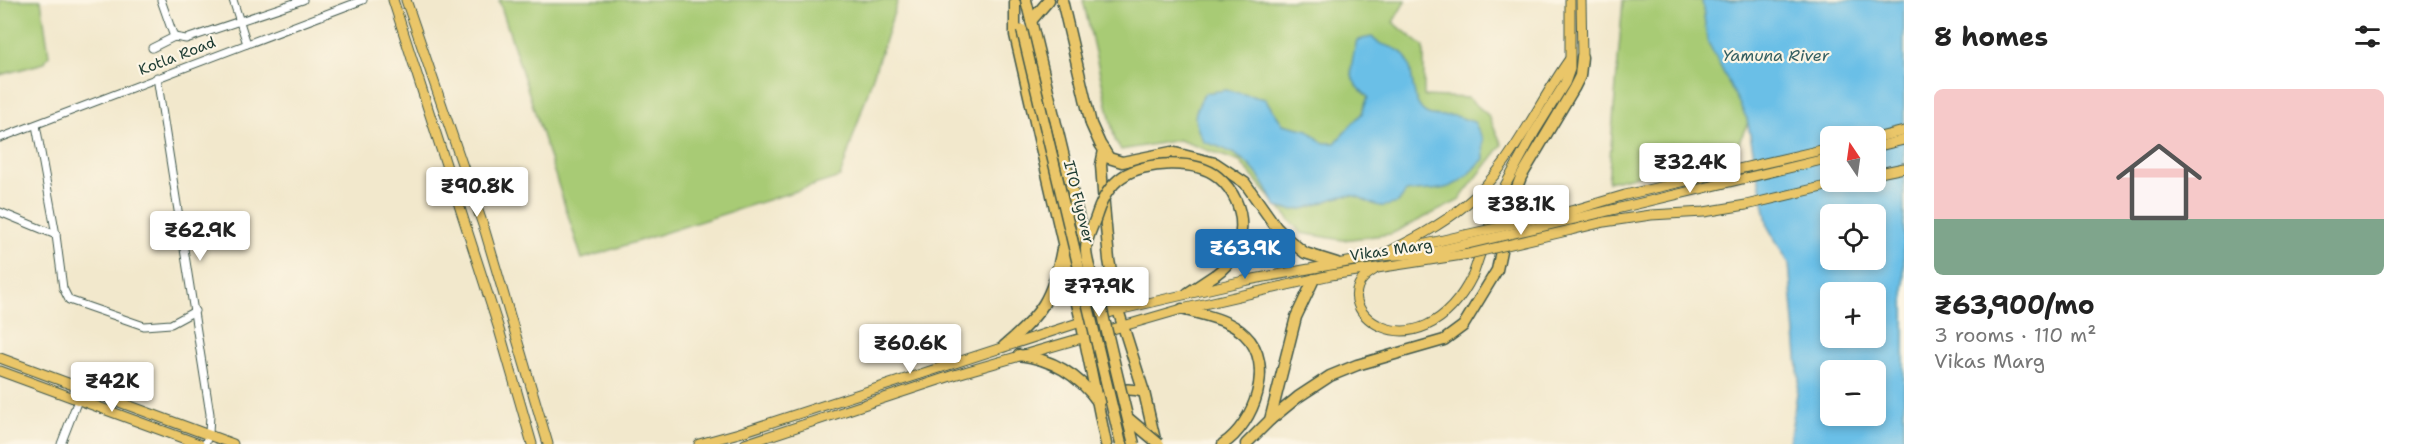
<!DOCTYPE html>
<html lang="en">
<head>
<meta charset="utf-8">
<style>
  :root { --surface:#fff; --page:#f2f2f2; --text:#222; --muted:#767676; --accent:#1f6fb2 }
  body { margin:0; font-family:"Shantell Sans",sans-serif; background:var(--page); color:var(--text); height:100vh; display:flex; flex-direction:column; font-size:22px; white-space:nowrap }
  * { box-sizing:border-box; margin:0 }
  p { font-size:20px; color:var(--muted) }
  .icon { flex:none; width:33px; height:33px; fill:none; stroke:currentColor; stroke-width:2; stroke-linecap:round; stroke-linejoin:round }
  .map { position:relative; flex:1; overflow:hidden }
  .sheet { display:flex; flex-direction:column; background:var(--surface); width:510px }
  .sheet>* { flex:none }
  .needle { width:39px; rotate:347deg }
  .tools { position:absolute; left:1820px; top:126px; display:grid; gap:12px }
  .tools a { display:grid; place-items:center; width:66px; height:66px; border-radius:9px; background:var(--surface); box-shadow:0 3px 9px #0003; font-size:30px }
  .price { position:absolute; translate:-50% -51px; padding:0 14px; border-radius:6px; background:#fff; color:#222; font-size:20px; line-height:39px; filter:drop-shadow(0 2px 3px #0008) }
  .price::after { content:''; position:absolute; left:50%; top:36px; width:18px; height:14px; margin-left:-9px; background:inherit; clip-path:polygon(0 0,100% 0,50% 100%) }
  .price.active { background:var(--accent); color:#fff }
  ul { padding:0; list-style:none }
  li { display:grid; align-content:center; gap:12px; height:318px; padding:0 30px }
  li span { display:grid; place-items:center; height:186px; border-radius:9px; color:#555 }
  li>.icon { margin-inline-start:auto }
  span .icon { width:108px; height:108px; fill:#fffc; stroke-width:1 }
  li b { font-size:26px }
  h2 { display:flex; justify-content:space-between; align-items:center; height:72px; padding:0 30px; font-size:26px }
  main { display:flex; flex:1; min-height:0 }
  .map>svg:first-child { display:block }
</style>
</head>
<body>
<main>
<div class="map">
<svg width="1904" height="444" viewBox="0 0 1904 444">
  <rect width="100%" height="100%" fill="#fcf5e5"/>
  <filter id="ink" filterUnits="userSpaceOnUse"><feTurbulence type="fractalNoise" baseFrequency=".0167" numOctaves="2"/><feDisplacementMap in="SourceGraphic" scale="12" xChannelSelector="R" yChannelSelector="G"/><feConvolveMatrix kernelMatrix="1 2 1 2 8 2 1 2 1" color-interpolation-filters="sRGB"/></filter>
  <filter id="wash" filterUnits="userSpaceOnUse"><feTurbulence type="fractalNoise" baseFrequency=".008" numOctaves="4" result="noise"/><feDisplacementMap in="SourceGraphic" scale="24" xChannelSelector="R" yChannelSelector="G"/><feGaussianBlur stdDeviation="1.35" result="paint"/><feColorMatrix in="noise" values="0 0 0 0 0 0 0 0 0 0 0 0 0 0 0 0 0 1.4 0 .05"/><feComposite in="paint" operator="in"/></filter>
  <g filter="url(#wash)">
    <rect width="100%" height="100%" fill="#f2e8cc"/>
    <g fill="#a8cb74" stroke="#648454" stroke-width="1.5">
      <path d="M0 0H41L49 55 44 63 0 75Z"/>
      <path d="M499 0H898L840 177 582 259Z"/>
      <path d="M1083 0H1406L1393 22 1424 47V96L1468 98 1489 116 1502 145 1458 201 1391 234 1343 240 1301 233 1240 162 1179 140 1121 150 1115 140Z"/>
      <path d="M1623 0H1804L1734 153 1608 182Z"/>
    </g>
    <g fill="#6bbfe7" stroke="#457e8e" stroke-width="1.5" fill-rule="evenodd">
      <path d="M1702 0H1904V444H1789L1799 380 1789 264 1768 227 1747 119 1707 40ZM1830 136H1875V182H1830ZM1830 214H1875V260H1830ZM1830 292H1875V338H1830ZM1830 370H1875V416H1830Z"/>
      <path d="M1372 37C1380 48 1395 44 1404 55 1417 71 1408 105 1428 114 1438 118 1447 114 1456 116 1462 118 1468 120 1474 122L1483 139 1484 159C1474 169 1460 185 1445 188 1434 191 1419 190 1406 192L1398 203C1393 204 1385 207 1380 206 1366 204 1361 193 1344 196 1318 201 1305 216 1276 207 1259 170 1244 153 1204 142 1192 120 1192 114 1205 93L1226 90 1265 99 1283 124 1308 130 1323 143H1335L1362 113 1368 97C1344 77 1351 67 1357 40Z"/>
    </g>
  </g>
  <g filter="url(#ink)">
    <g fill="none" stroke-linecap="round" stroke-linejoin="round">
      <defs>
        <g id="minor">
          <path d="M161 0 174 37 186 39 303 0"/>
          <path d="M233 0 247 44"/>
          <path d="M152 48 174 37"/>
          <path d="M157 77 210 414 209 434 205 444"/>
          <path d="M36 125 56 235 63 288 69 300 144 326 171 324 195 311"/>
          <path d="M0 138 363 0"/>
          <path d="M0 212 56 235"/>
          <path d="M61 444 78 400"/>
        </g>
        <g id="major">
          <path d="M393 0 498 326 532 444"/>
          <path d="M406 0 485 231 548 444"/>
          <path d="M1581 0 1582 57"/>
          <path d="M1875 138 1904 131"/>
          <path d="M1875 147 1904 140"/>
          <path d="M1875 174 1904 168"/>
          <path d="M1571 211 1625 195 1830 148"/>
          <path d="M1574 219 1830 158"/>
          <path d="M1571 230 1604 222 1651 215 1704 212 1746 205 1843 182"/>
          <path d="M1400 250 1465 235"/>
          <path d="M1384 254C1412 240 1440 226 1464 206 1511 168 1535 108 1569 60"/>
          <path d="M1374 270C1315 304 1419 385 1473 275L1500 195 1534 133 1565 83 1570 69V0"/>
          <path d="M0 358 233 444"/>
          <path d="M0 371 199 444"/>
          <path d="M699 444 739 433 1118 310 1248 280 1381 256 1429 253 1467 244"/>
          <path d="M745 444 954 375 1182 309 1331 275 1469 254"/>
        </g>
        <g id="highway">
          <path d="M1026 0 1086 248"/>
          <path d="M1062 0 1091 124 1100 144 1109 158 1122 162 1171 152 1215 163 1245 183 1276 227 1290 241 1305 253 1337 263"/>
          <path d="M1015 3V35L1081 321 1106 444"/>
          <path d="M1031 21 1049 0"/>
          <path d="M1104 150 1101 165 1104 205 1109 260 1118 310 1144 392 1156 444"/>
          <path d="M1188 293 1215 275"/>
          <path d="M1182 309C1203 315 1229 319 1245 335 1276 364 1254 424 1223 444"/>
          <path d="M1004 346C1041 315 1053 298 1062 249"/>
          <path d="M1019 355C1052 359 1078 374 1098 402 1110 389 1128 387 1144 392"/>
          <path d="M1270 420 1298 397 1330 376 1357 365 1444 340 1463 326 1497 270 1511 203 1521 177 1574 88 1580 76 1582 57"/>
          <path d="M1246 444 1270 420 1296 317 1314 279"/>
        </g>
      </defs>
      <use href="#minor" stroke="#3f574b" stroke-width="9"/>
      <use href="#major" stroke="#3f574b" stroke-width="11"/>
      <use href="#highway" stroke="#3f574b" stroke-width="13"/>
      <use href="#minor" stroke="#fff" stroke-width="7"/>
      <use href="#major" stroke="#eac669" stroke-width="9"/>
      <use href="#highway" stroke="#eac669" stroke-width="10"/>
      <defs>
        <g id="major-bridge">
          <path d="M1465 235 1571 211"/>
          <path d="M1467 244 1574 219"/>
          <path d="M1469 254 1571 230"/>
        </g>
        <g id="highway-bridge">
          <path d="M1022 30 1121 444"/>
          <path d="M1128 418 1159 444"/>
          <path d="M1134 444C1122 397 1111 349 1100 302 1096 287 1086 264 1086 249 1086 238 1094 224 1097 214 1102 199 1109 186 1122 177 1144 161 1196 159 1218 177 1250 204 1249 251 1215 275"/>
        </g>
      </defs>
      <use href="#major-bridge" stroke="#3f574b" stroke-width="11" stroke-linecap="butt"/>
      <use href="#highway-bridge" stroke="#3f574b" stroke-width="13" stroke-linecap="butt"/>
      <use href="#major-bridge" stroke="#eac669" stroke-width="9"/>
      <use href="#highway-bridge" stroke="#eac669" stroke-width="10"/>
    </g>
  </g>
  <g text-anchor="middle" stroke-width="4.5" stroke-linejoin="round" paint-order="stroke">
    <g font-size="15" fill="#1f3d34" stroke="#fcf5e5">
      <text transform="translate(177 56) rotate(-21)" y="5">Kotla Road</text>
      <text transform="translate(1079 202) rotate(76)" y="5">ITO Flyover</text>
      <text transform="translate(1391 250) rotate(-8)" y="5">Vikas Marg</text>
    </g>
    <g font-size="16" font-style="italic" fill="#325e61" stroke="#fcf5e5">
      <text x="1776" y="61">Yamuna River</text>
    </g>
  </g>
</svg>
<div class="tools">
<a><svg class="needle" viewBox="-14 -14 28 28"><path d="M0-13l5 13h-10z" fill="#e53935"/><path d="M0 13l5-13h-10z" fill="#767676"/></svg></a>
<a><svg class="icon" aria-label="locate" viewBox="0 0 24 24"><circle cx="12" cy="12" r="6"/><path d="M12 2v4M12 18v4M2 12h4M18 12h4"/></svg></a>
<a>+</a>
<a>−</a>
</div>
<b class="price" style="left:1690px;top:194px">₹32.4K</b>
<b class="price" style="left:477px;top:218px">₹90.8K</b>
<b class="price" style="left:1521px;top:236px">₹38.1K</b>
<b class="price" style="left:200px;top:262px">₹62.9K</b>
<b class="price active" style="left:1245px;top:280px">₹63.9K</b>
<b class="price" style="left:1099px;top:318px">₹77.9K</b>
<b class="price" style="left:910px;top:375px">₹60.6K</b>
<b class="price" style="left:112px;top:413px">₹42K</b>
</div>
<section class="sheet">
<h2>8 homes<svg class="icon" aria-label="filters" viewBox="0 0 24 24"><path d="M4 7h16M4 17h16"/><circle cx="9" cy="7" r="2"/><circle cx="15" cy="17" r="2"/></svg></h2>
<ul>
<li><span style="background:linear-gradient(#f6c9c9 70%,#7fa58c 0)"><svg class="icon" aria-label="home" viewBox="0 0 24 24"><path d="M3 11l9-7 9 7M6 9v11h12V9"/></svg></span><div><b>₹63,900/mo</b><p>3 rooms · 110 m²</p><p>Vikas Marg</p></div></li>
</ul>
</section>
</main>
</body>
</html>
